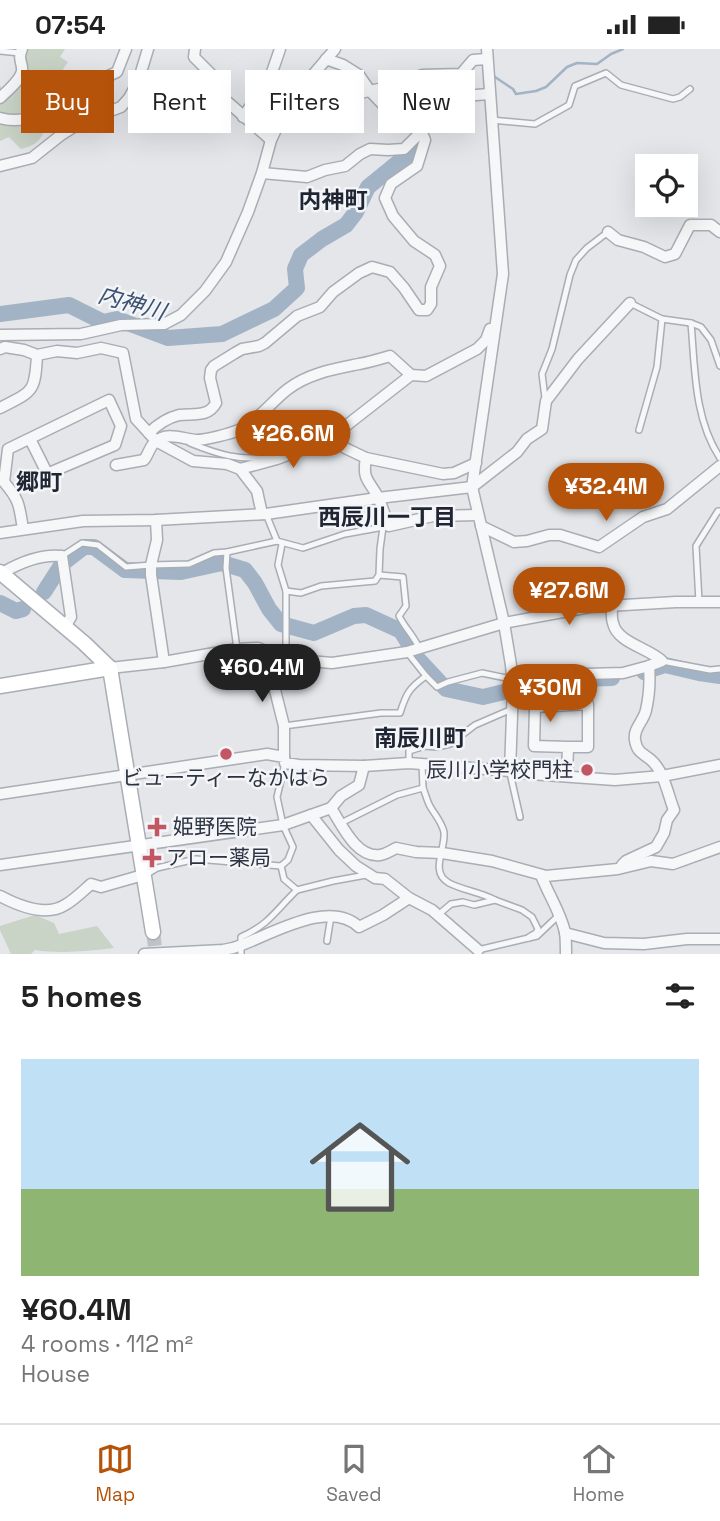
<!DOCTYPE html>
<html lang="en">
<head>
<meta charset="utf-8">
<style>
  :root { --surface:#fff; --page:#f2f2f2; --text:#222; --muted:#767676; --line:#e0e0e0; --accent:#b45309 }
  body { margin:0; font-family:"Space Grotesk","Noto Sans JP",sans-serif; background:var(--page); color:var(--text); height:100vh; display:flex; flex-direction:column; font-size:26px; white-space:nowrap }
  * { box-sizing:border-box; margin:0 }
  p { font-size:23px; color:var(--muted) }
  .icon { flex:none; width:38px; height:38px; fill:none; stroke:currentColor; stroke-width:2; stroke-linecap:round; stroke-linejoin:round }
  .map { position:relative; height:905px; overflow:hidden }
  .details { display:flex; flex-direction:column; background:var(--surface); flex:1 }
  .details>* { flex:none }
  .top-card { position:absolute; left:21px; top:21px; width:679px; height:63px; display:flex; gap:14px }
  .buttons { position:absolute; left:635px; top:105px; display:grid; gap:14px }
  .buttons a { display:grid; place-items:center; width:63px; height:63px; border-radius:0px; background:var(--surface); box-shadow:0 7px 28px #0002; font-size:35px }
  .price { position:absolute; translate:-50% -60px; padding:0 16px; border-radius:24px; background:var(--accent); color:#fff; font-size:23px; line-height:46px; filter:drop-shadow(0 2px 4px #0008) }
  .price::after { content:''; position:absolute; left:50%; top:42px; width:21px; height:16px; margin-left:-10px; background:inherit; clip-path:polygon(0 0,100% 0,50% 100%) }
  .price.on { background:#222; color:#fff }
  ul { padding:0; list-style:none }
  li { display:grid; align-content:center; gap:14px; height:371px; padding:0 21px }
  li+li { border-top:2px solid var(--line) }
  li span { display:grid; place-items:center; height:217px; border-radius:0px; color:#555 }
  li>.icon { margin-inline-start:auto }
  span .icon { width:126px; height:126px; fill:#fffc; stroke-width:1 }
  li b { font-size:30px }
  h2 { display:flex; justify-content:space-between; align-items:center; height:84px; padding:0 21px; font-size:30px }
  .pill { padding:0 24px; border-radius:0px; background:var(--surface); box-shadow:0 7px 28px #0002; font-size:24px; line-height:63px }
  .pill.on { background:var(--accent); color:#fff }
  .status { display:flex; justify-content:space-between; align-items:center; height:49px; padding:0 35px; background:var(--surface); direction:ltr }
  .status svg { height:19px; fill:currentColor }
  .tab-bar { display:flex; justify-content:space-around; align-items:center; height:98px; border-top:2px solid var(--line); background:var(--surface); font-size:19px; color:var(--muted) }
  .tab-bar a { display:grid; justify-items:center; gap:4px }
  .tab-bar .on { color:var(--accent) }
  .map>svg:first-child { display:block }
</style>
</head>
<body>
<div class="status"><b>07:54</b><svg viewBox="0 0 49 12"><path d="M0 12V9h3v3zM5 12V6h3v6zM10 12V3h3v9zM15 12V0h3v12zM26 1h20v11H26zM47 4h2v5h-2z"/></svg></div>
<div class="map">
<svg width="720" height="905" viewBox="0 0 720 905">
  <rect width="100%" height="100%" fill="#e4e6ea"/>
  <g fill="#c9d3c6">
    <path d="M26 0H65L60 8 68 13 63 20 69 29 39 68 46 77C41 92 36 96 21 100L9 88 0 92V36L2 41 14 37Z"/>
    <path d="M35 866 54 874 59 885 97 877 114 899C88 902 60 905 35 901L31 905H11L0 881V877Z"/>
  </g>
  <g fill="none" stroke-linecap="round" stroke-linejoin="round">
    <g stroke="#a3b3c6" stroke-width="2.5">
      <path d="M492 28H495L513 40 516 45 536 42 546 38 567 18 577 14 597 15 611 5 623 0"/>
      <path d="M460 43 469 23"/>
      <path d="M425 86 455 51"/>
      <path d="M411 103 419 94"/>
    </g>
    <g stroke="#a3b3c6" stroke-width="16">
      <path d="M0 265 69 256 103 273 117 270 168 289 222 285 274 260 297 239 295 220 301 206 322 190 346 176 356 163 368 138 411 103"/>
      <path d="M44 543 62 515 84 498H94L125 521 181 523 222 514 245 521 255 534 269 560 281 575 314 584 354 567 366 566 401 582 418 610 446 640 483 648 554 631 612 629"/>
      <path d="M0 554 16 562 23 560"/>
      <path d="M644 623 665 616 699 624 720 627"/>
    </g>
    <path stroke="#bfc2c8" stroke-width="14" stroke-dasharray="14 7" stroke-linecap="butt" d="M153 883 156 905"/>
    <defs>
      <g id="lane">
        <path d="M0 2 20 4"/>
        <path d="M491 71 535 75 569 56 575 37 606 24 621 36 673 50 680 48 690 40"/>
        <path d="M630 254 662 270 691 274 701 278 711 291 720 317"/>
        <path d="M691 274C695 319 694 370 720 409"/>
        <path d="M545 349 542 325 552 300 570 226 576 211 587 199 608 183"/>
        <path d="M639 381 657 318 662 270"/>
        <path d="M190 394C217 405 241 413 271 407"/>
        <path d="M266 465 277 492"/>
        <path d="M282 495 278 516 286 542V609"/>
        <path d="M227 503 226 519 237 600"/>
        <path d="M62 507 82 494 98 496 126 518 151 516 189 515 214 504 227 503 277 492 303 499 345 485 389 477"/>
        <path d="M379 526 403 528 406 557 399 567C405 579 414 587 419 599"/>
        <path d="M286 542 301 544 321 537 375 532 379 526 380 500 383 478"/>
        <path d="M699 553 696 497 718 462H720"/>
        <path d="M407 603 426 627 437 638 448 633 482 624 511 630"/>
        <path d="M662 612 710 621 720 620"/>
        <path d="M284 677 381 664H400C406 645 409 639 426 627"/>
        <path d="M409 714V702L425 697 437 698 450 695 475 676 512 660"/>
        <path d="M422 715 423 739"/>
        <path d="M510 724 520 768"/>
        <path d="M341 774 397 746 423 739C426 746 427 753 431 759 436 767 442 774 444 783 446 800 429 823 449 834 462 841 480 843 495 851"/>
        <path d="M281 817 284 830 297 841 333 832 366 826"/>
        <path d="M147 825 157 819 196 810 281 817 288 811 293 798 283 776 277 748 285 714"/>
        <path d="M438 866 451 855 463 853 474 856 495 851 522 861 532 868 538 880 536 884 529 888V889"/>
        <path d="M327 892 331 867"/>
        <path d="M478 901 537 887 559 866"/>
        <path d="M241 905V888C270 875 275 862 297 841"/>
      </g>
      <g id="street">
        <path d="M195 0 194 8 213 27 215 42 271 91"/>
        <path d="M487 0 503 225 472 438 504 574 511 616 513 638 510 722"/>
        <path d="M0 49C7 42 20 32 22 22 23 13 17 11 22 0"/>
        <path d="M243 68 270 29 280 0"/>
        <path d="M0 69C39 79 45 52 72 32L91 35 117 23 126 0"/>
        <path d="M281 69 305 72 343 70 346 47 393 37 422 26 461 25 473 11 487 10"/>
        <path d="M0 117 32 109 61 86 83 72 121 58 129 49 138 33 148 0"/>
        <path d="M262 124 307 128 325 121 345 117 360 105 370 100 388 101 404 100 421 83 451 48 489 45"/>
        <path d="M608 183 618 191 644 198 665 208 675 205 690 176H711L720 183"/>
        <path d="M0 286 81 285 121 276 164 275 181 266 205 242 226 213 248 163 262 124 271 91 288 55 335 0"/>
        <path d="M0 300 5 298 24 301 37 306 57 302 77 304 101 299 123 304 136 370 156 392 193 412 227 415 240 420 257 442 262 465"/>
        <path d="M0 359C33 342 35 344 37 306"/>
        <path d="M149 384C157 376 167 369 179 366 193 364 208 369 216 354L210 329 211 321 214 317 235 304 242 300 259 297 265 294 290 273 297 267 320 258 333 243 359 224 372 218 390 223 404 239 419 261H427L431 255V238L440 217 435 206 414 192 393 167 385 149 391 135 417 117 425 91 422 84 390 63 370 42 359 26 343 16 326 10"/>
        <path d="M335 388 345 399 366 409C362 431 369 431 378 448 382 457 385 467 389 477L433 467 478 466"/>
        <path d="M366 409 443 425 454 424 476 414"/>
        <path d="M116 416 144 411C148 406 150 397 155 393 167 382 183 390 196 391 206 391 229 385 239 381 257 373 272 352 288 340 309 324 335 320 359 315 370 313 380 310 390 307L411 326 426 327 477 300 486 291 490 280"/>
        <path d="M240 420 277 410 335 388 347 376 411 326"/>
        <path d="M156 471 157 491 151 516V526L164 613"/>
        <path d="M481 477 514 493 527 492 549 486H560L599 498 643 468 667 460 720 417"/>
        <path d="M23 480C19 456 20 452 4 433L8 400 109 351 121 377 115 396 49 424 46 422 30 390"/>
        <path d="M0 484 83 472 156 471 266 465 378 449 472 438 517 403 527 390 542 380 546 352 578 310 630 254"/>
        <path d="M2 524C19 514 42 505 62 507L71 568 65 578"/>
        <path d="M282 609 273 633 284 677V708"/>
        <path d="M110 619 164 613 237 600 258 599 286 610 332 614 407 603 504 574 590 558 676 553H720"/>
        <path d="M513 634 549 626 623 624 649 617 662 612C649 599 617 594 613 574 611 569 612 562 612 556"/>
        <path d="M567 727 568 698 534 697 535 658 588 655V698H568"/>
        <path d="M0 745 267 705 284 708 285 714 299 716 364 717 409 714 510 722 530 725 615 731 662 727 720 716"/>
        <path d="M331 759C342 776 356 809 380 806 386 805 391 802 396 799L416 803 442 804 492 812 546 827 618 820 651 812 673 815 720 798"/>
        <path d="M311 766 339 801 356 817 375 829 385 830 409 849 432 861 478 901"/>
        <path d="M0 816 283 776 331 759 341 747 359 736 364 717"/>
        <path d="M622 816 626 812 656 798 664 784 667 771 674 761C668 746 664 722 651 711 643 704 637 704 635 691 633 679 644 672 646 661 649 648 650 630 649 617"/>
        <path d="M541 826C548 845 560 862 565 883 566 890 566 898 566 905"/>
        <path d="M0 847C17 856 46 868 65 856 74 851 83 842 91 835L101 838 143 826"/>
        <path d="M565 884 604 894 644 895 687 890H720"/>
        <path d="M144 905 223 901 233 899C266 889 328 848 359 878L383 866 409 849"/>
      </g>
      <g id="secondary">
        <path d="M0 523 84 594 110 619 153 883"/>
        <path d="M0 637 110 619"/>
      </g>
    </defs>
    <use href="#lane" stroke="#a9adb4" stroke-width="8"/>
    <use href="#street" stroke="#a9adb4" stroke-width="13"/>
    <use href="#secondary" stroke="#a9adb4" stroke-width="17"/>
    <use href="#lane" stroke="#f6f7f9" stroke-width="5"/>
    <use href="#street" stroke="#f6f7f9" stroke-width="10"/>
    <use href="#secondary" stroke="#fff" stroke-width="14"/>
  </g>
  <g fill="#c25663" stroke="#f3f5f8" stroke-width="2.5">
    <circle cx="226" cy="705" r="7"/>
    <circle cx="587" cy="721" r="7"/>
    <path d="M153.5 767.5h7v7h7v7h-7v7h-7v-7h-7v-7h7z"/>
    <path d="M148.5 798.5h7v7h7v7h-7v7h-7v-7h-7v-7h7z"/>
  </g>
  <g text-anchor="middle" stroke-width="5" stroke-linejoin="round" paint-order="stroke">
    <g font-size="21" fill="#2d3441" stroke="#f3f5f8" text-anchor="start">
      <text x="573" y="728" text-anchor="end">辰川小学校門柱</text>
      <text x="226" y="736" text-anchor="middle">ビューティーなかはら</text>
      <text x="173" y="785">姫野医院</text>
      <text x="166" y="816">アロー薬局</text>
    </g>
    <g font-size="23" font-weight="bold" fill="#1f2532" stroke="#f3f5f8">
      <text x="333" y="159">内神町</text>
      <text x="39" y="441">郷町</text>
      <text x="387" y="476">西辰川一丁目</text>
      <text x="420" y="697">南辰川町</text>
    </g>
    <g font-size="23" font-style="italic" fill="#3b5271" stroke="#f3f5f8">
      <text transform="translate(132 254) rotate(16)" y="8">内神川</text>
    </g>
  </g>
</svg>
<div class="buttons">
<a><svg class="icon" aria-label="locate" viewBox="0 0 24 24"><circle cx="12" cy="12" r="6"/><path d="M12 2v4M12 18v4M2 12h4M18 12h4"/></svg></a>
</div>
<b class="price" style="left:293px;top:421px">¥26.6M</b>
<b class="price" style="left:606px;top:474px">¥32.4M</b>
<b class="price" style="left:569px;top:578px">¥27.6M</b>
<b class="price on" style="left:262px;top:655px">¥60.4M</b>
<b class="price" style="left:550px;top:675px">¥30M</b>
<div class="top-card">
<a class="pill on">Buy</a>
<a class="pill">Rent</a>
<a class="pill">Filters</a>
<a class="pill">New</a>
</div>
</div>
<section class="details">
<h2>5 homes<svg class="icon" aria-label="filters" viewBox="0 0 24 24"><path d="M4 7h16M4 17h16"/><circle cx="9" cy="7" r="2"/><circle cx="15" cy="17" r="2"/></svg></h2>
<ul>
<li><span style="background:linear-gradient(#bfe0f5 60%,#8fb573 0)"><svg class="icon" aria-label="home" viewBox="0 0 24 24"><path d="M3 11l9-7 9 7M6 9v11h12V9"/></svg></span><div><b>¥60.4M</b><p>4 rooms · 112 m²</p><p>House</p></div></li>
</ul>
</section>
<nav class="tab-bar">
<a class="on"><svg class="icon" aria-label="map" viewBox="0 0 24 24"><path d="M3 6l6-2 6 2 6-2v14l-6 2-6-2-6 2zM9 4v14M15 6v14"/></svg>Map</a>
<a><svg class="icon" aria-label="saved" viewBox="0 0 24 24"><path d="M7 4h10v16l-5-4-5 4z"/></svg>Saved</a>
<a><svg class="icon" aria-label="home" viewBox="0 0 24 24"><path d="M3 11l9-7 9 7M6 9v11h12V9"/></svg>Home</a>
</nav>
</body>
</html>
